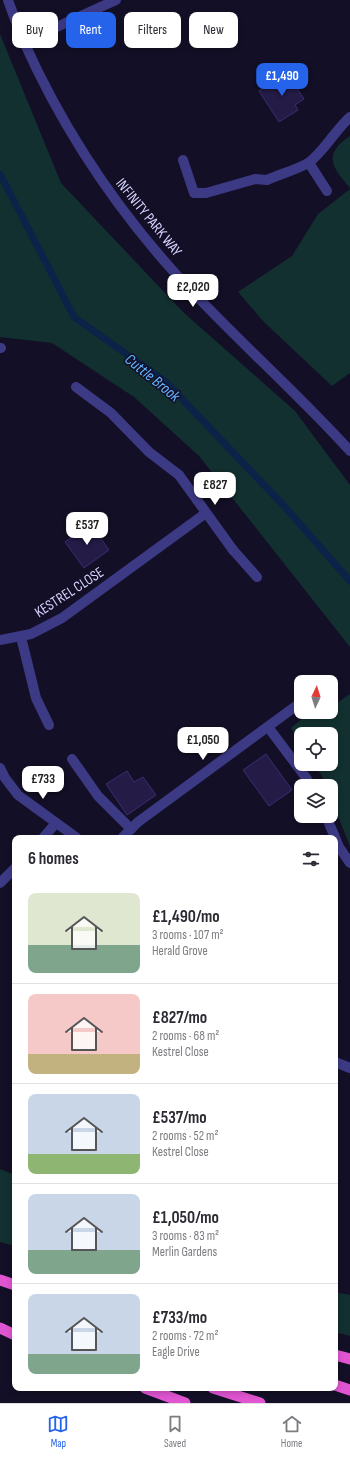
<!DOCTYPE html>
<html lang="en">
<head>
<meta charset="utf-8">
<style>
  :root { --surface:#fff; --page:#f7f7f7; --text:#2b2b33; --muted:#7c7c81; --line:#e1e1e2; --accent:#2563eb }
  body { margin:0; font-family:"Sofia Sans Condensed",sans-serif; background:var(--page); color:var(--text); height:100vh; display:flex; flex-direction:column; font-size:15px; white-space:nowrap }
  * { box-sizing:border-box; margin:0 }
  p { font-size:13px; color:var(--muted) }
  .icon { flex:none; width:22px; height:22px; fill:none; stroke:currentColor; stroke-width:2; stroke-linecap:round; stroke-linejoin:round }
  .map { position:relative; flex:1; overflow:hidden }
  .drawer { position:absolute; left:12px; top:835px; width:326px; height:556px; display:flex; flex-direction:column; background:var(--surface); border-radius:8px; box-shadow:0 2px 6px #0003 }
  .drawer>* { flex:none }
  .top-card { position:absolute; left:12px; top:12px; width:326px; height:36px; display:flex; gap:8px }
  .needle { width:26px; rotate:4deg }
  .fabs { position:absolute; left:294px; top:675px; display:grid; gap:8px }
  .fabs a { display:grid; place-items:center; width:44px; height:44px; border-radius:8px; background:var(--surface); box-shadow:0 2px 6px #0003; font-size:20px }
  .price { position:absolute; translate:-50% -34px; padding:0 9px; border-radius:8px; background:#fff; color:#222; font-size:13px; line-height:26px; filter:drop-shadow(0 1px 2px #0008) }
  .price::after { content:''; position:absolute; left:50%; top:24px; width:12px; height:9px; margin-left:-6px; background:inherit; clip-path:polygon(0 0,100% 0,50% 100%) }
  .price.selected { background:var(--accent); color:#fff }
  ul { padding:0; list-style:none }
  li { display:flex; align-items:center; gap:12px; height:100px; padding:0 16px }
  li+li { border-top:1px solid var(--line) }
  li span { display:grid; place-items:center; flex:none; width:112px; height:80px; border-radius:8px; color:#555 }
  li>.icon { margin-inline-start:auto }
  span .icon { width:48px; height:48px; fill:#fffc; stroke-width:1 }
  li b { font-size:17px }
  h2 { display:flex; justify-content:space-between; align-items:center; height:48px; padding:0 16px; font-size:17px }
  .pill { padding:0 14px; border-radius:8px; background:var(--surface); box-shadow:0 2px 6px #0003; font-size:14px; line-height:36px }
  .pill.selected { background:var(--accent); color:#fff }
  .tabs { display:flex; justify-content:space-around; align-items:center; height:56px; border-top:1px solid var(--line); background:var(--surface); font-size:11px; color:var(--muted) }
  .tabs a { display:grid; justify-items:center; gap:2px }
  .tabs .selected { color:var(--accent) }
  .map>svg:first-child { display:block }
</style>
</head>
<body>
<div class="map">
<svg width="350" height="1403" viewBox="0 0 350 1403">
  <rect width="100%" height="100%" fill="#130f26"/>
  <g fill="#12302f">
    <path d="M0 34 61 183 183 312 295 411 350 485V647L199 456 134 397 52 343 0 337Z"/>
    <path d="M350 136V188C341 176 324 162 338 146 341 142 346 139 350 136Z"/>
    <path d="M350 189V373L332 386 264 322 238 292 292 256 318 214Z"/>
    <path d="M350 694V846L331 799V786H326L322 776 314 764H331V734H301V743L291 728 310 712H331V706L334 705Z"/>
    <path d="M0 1169 15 1175V1246L0 1242Z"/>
    <path d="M335 1292 350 1295V1336L335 1332Z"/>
  </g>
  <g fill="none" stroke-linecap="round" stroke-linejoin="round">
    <path stroke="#0c2248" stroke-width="7" d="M0 174 74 317 166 382 284 506 350 581"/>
  </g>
  <g fill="#241b47" stroke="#3b2d73">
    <path d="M287 73 304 99 295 105 298 110 279 122 259 91Z"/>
    <path d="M90 523 109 550 84 568 65 542Z"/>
    <path d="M266 754 292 790 269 806 243 770Z"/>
    <path d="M127 771 134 782 143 777 156 795 127 815 106 784Z"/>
  </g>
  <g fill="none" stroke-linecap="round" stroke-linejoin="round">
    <g stroke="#3d3a85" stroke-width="10">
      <path d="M183 160 194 193H206L255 179 267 180"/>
      <path d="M0 348H1"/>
      <path d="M76 387 111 413 149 452 179 475"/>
      <path d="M233 550 257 577"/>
      <path d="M21 637 36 698 49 725"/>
      <path d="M72 759 98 796 131 829"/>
      <path d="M326 816 339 847 350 863"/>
      <path d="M43 838 56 823"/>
      <path d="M0 883 15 868"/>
    </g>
    <g stroke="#3d3a85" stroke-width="10">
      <path d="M309 163 327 191"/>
      <path d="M267 180C280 174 296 170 308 163 322 154 336 129 350 117"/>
      <path d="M179 475 233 550"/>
      <path d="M0 640 31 634 62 618 206 513"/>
      <path d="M268 727 307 779"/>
      <path d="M0 768 5 778 18 795 77 838"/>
      <path d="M122 838 138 822 300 703"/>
      <path d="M335 1062 350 1068"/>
    </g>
    <g stroke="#3d3a85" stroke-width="10">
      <path d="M8 0C13 14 18 29 24 42 62 127 113 204 174 272 230 334 294 389 350 451"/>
      <path d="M24 42 116 0"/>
    </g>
    <g stroke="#e055d1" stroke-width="11">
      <path d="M0 1280 15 1285"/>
      <path d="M0 1328 15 1335"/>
      <path d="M335 1355 350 1359"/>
      <path d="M335 1385 350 1390"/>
      <path d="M145 1388 185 1403"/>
      <path d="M213 1388 260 1403"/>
    </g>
  </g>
  <g text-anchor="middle" stroke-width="3" stroke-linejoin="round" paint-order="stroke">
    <g font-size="15" fill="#d9d4ff" stroke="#130f26">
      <text transform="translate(149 217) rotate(51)" y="5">INFINITY PARK WAY</text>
      <text transform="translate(69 592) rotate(-33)" y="5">KESTREL CLOSE</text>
    </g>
    <g font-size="16" font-style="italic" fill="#62b6ff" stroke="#130f26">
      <text transform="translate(153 377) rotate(39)" y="6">Cuttle Brook</text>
    </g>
  </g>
</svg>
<div class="fabs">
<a><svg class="needle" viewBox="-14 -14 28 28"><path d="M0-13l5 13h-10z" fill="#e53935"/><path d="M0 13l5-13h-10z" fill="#7c7c81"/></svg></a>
<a><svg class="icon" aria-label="locate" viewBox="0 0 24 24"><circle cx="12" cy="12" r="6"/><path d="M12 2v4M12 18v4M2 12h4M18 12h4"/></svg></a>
<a><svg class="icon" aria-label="layers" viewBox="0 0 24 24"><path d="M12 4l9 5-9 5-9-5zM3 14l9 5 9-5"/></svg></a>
</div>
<b class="price selected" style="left:282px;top:97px">£1,490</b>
<b class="price" style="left:193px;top:308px">£2,020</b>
<b class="price" style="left:215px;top:506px">£827</b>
<b class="price" style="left:87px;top:546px">£537</b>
<b class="price" style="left:203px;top:761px">£1,050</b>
<b class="price" style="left:43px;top:800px">£733</b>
<div class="top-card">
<a class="pill">Buy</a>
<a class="pill selected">Rent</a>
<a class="pill">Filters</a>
<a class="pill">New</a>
</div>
<section class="drawer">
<h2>6 homes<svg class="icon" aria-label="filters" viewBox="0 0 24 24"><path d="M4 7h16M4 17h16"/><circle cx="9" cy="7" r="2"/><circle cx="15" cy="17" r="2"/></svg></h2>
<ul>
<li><span style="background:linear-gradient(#dfe7d0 65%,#7fa58c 0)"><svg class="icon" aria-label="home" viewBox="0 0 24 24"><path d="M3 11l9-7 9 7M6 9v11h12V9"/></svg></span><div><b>£1,490/mo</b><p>3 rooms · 107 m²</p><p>Herald Grove</p></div></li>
<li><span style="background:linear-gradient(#f6c9c9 75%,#c2b280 0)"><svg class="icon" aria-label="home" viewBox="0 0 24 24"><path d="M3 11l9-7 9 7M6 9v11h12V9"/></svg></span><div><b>£827/mo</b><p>2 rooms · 68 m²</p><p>Kestrel Close</p></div></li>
<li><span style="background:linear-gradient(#c9d6e8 75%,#8fb573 0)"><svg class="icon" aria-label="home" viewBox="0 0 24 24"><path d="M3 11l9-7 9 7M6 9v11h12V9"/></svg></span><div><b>£537/mo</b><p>2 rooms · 52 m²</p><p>Kestrel Close</p></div></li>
<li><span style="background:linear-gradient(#c9d6e8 70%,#7fa58c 0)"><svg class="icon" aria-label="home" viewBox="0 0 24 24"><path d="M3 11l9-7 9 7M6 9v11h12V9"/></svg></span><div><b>£1,050/mo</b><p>3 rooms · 83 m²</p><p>Merlin Gardens</p></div></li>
<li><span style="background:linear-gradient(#c9d6e8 75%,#7fa58c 0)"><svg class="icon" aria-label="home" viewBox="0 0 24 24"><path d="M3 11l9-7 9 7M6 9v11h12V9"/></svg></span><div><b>£733/mo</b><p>2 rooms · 72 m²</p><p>Eagle Drive</p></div></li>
</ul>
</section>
</div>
<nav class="tabs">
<a class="selected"><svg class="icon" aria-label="map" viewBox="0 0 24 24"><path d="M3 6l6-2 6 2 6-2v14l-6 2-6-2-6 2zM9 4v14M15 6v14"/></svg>Map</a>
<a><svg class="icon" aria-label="saved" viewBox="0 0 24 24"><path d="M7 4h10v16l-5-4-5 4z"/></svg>Saved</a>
<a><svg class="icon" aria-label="home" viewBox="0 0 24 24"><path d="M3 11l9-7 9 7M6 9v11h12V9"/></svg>Home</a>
</nav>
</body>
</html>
